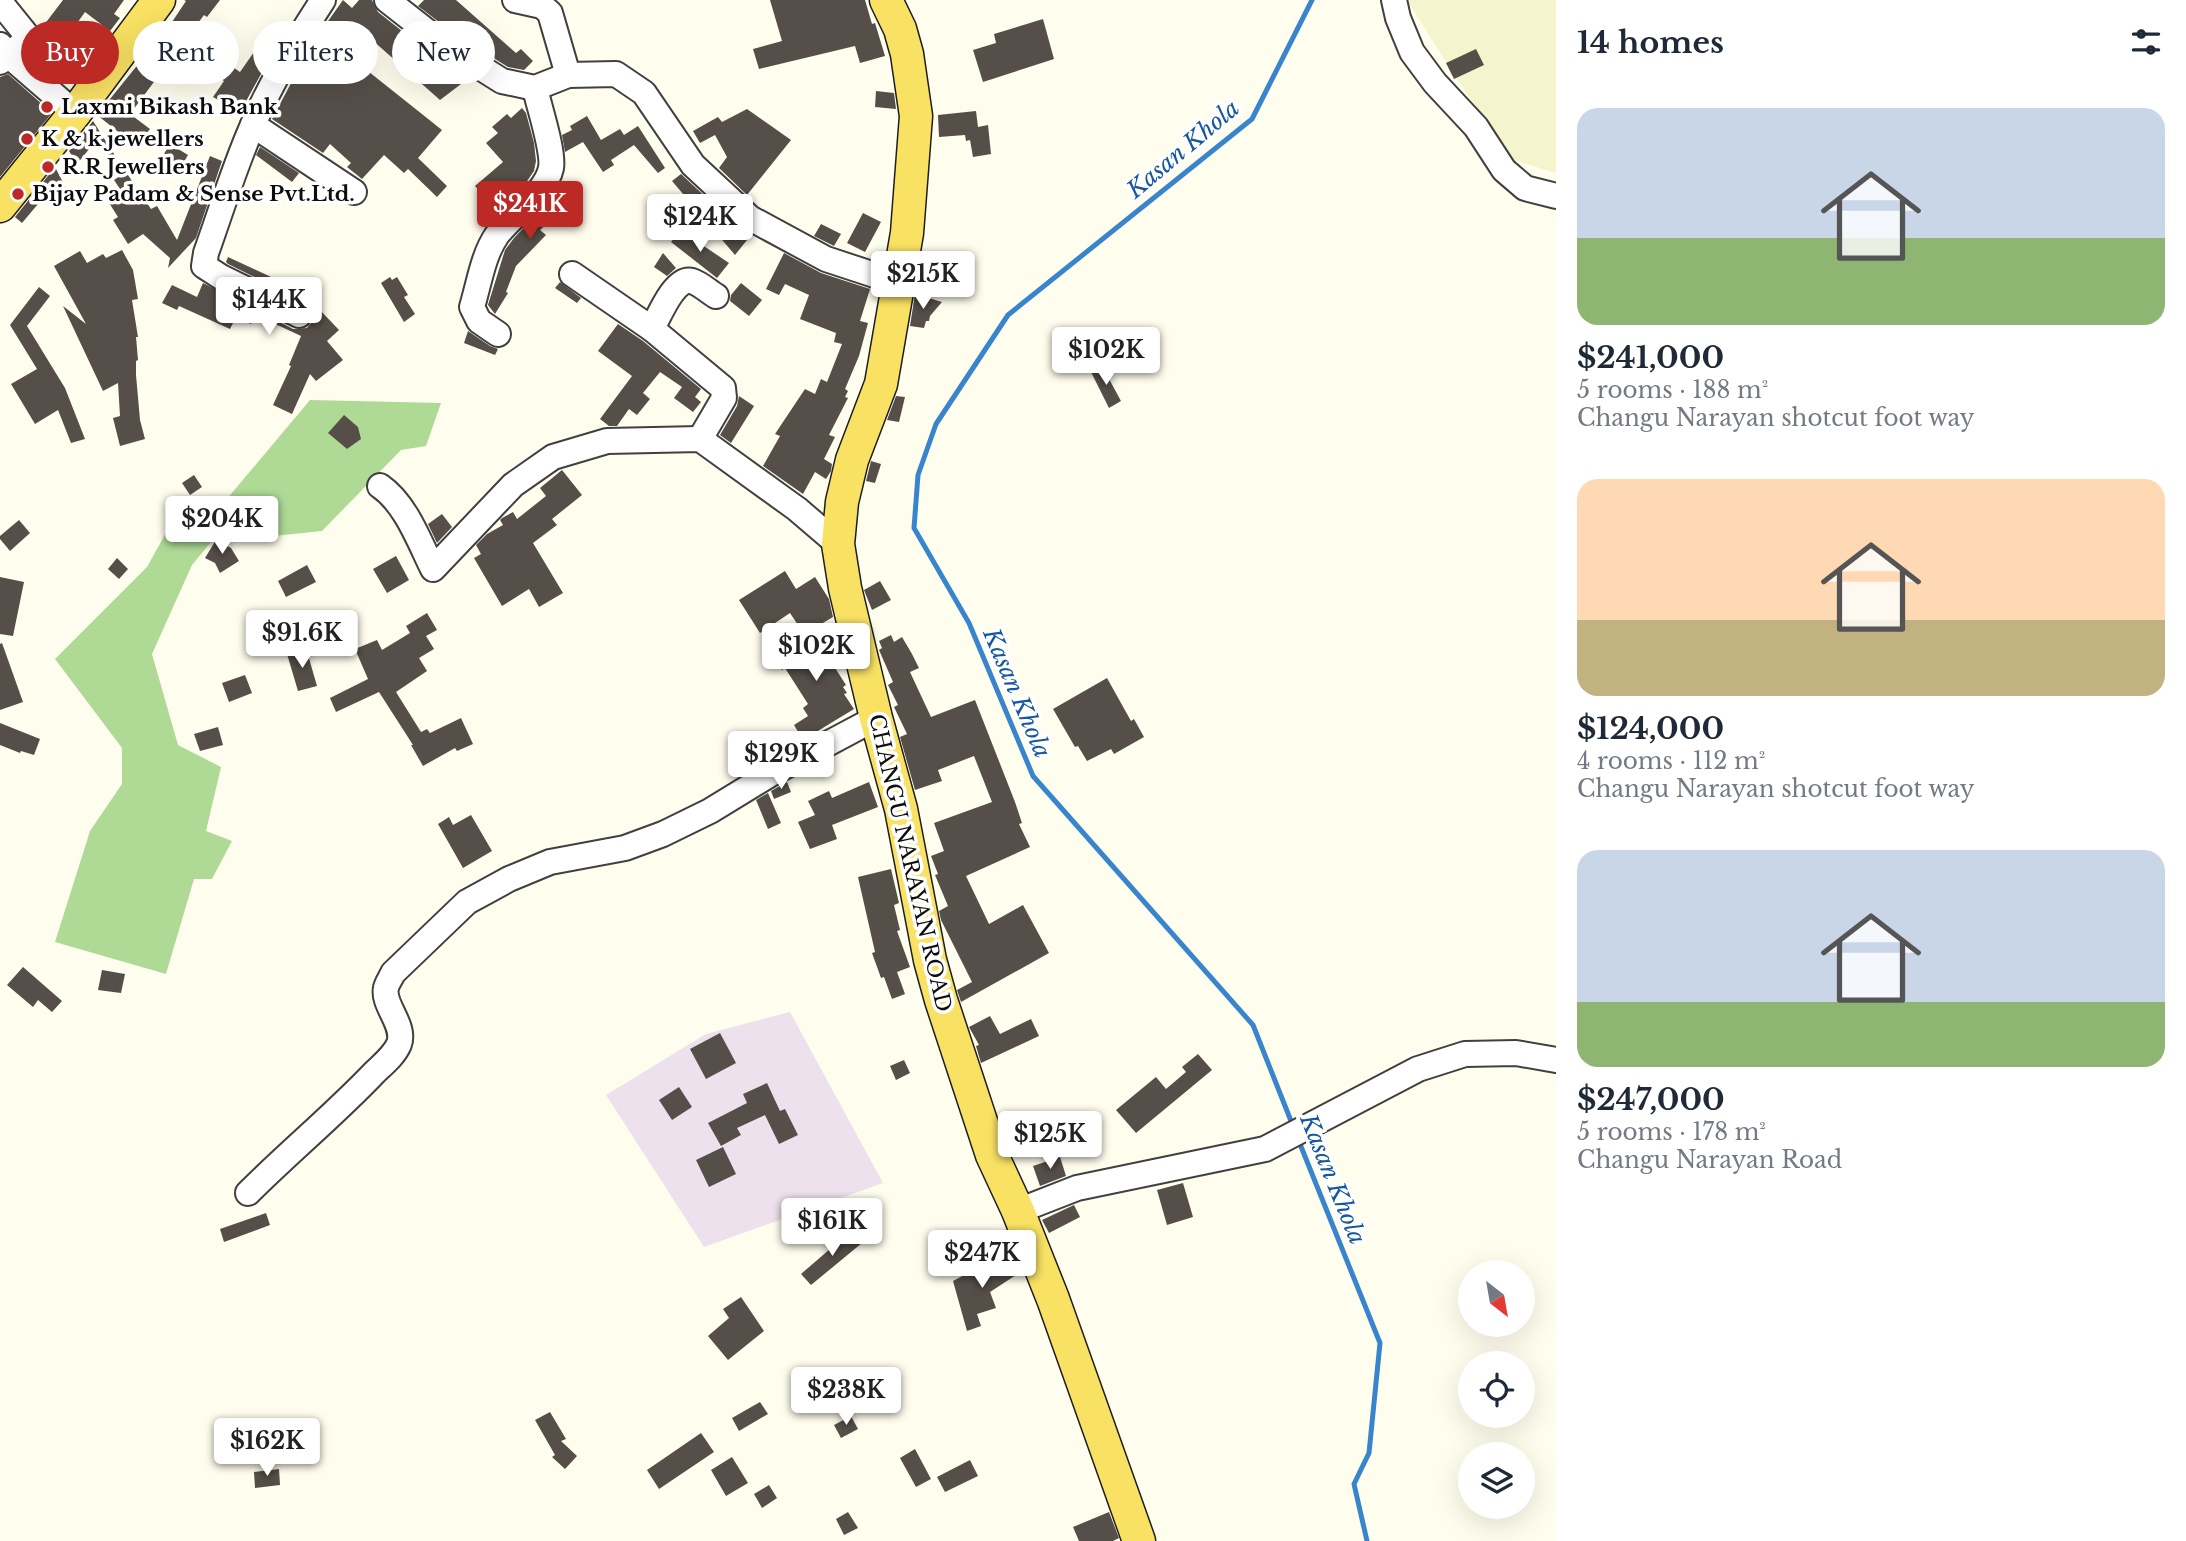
<!DOCTYPE html>
<html lang="en">
<head>
<meta charset="utf-8">
<style>
  :root { --surface:#fff; --page:#f6f6f7; --text:#1f2937; --muted:#747a83; --accent:#bd2a25 }
  body { margin:0; font-family:"Libre Baskerville",serif; background:var(--page); color:var(--text); height:100vh; display:flex; flex-direction:column; font-size:26px; white-space:nowrap }
  * { box-sizing:border-box; margin:0 }
  p { font-size:23px; color:var(--muted) }
  .icon { flex:none; width:38px; height:38px; fill:none; stroke:currentColor; stroke-width:2; stroke-linecap:round; stroke-linejoin:round }
  .map { position:relative; flex:1; overflow:hidden }
  .panel { display:flex; flex-direction:column; background:var(--surface); width:630px }
  .panel>* { flex:none }
  .hud { position:absolute; left:21px; top:21px; width:665px; height:63px; display:flex; gap:14px }
  .needle { width:46px; rotate:149deg }
  .fabs { position:absolute; left:1458px; top:1260px; display:grid; gap:14px }
  .fabs a { display:grid; place-items:center; width:77px; height:77px; border-radius:50%; background:var(--surface); box-shadow:0 7px 28px #0002; font-size:35px }
  .price { position:absolute; translate:-50% -60px; padding:0 16px; border-radius:7px; background:#fff; color:#222; font-size:23px; line-height:46px; filter:drop-shadow(0 2px 4px #0008) }
  .price::after { content:''; position:absolute; left:50%; top:42px; width:21px; height:16px; margin-left:-10px; background:inherit; clip-path:polygon(0 0,100% 0,50% 100%) }
  .price.on { background:var(--accent); color:#fff }
  ul { padding:0; list-style:none }
  li { display:grid; align-content:center; gap:14px; height:371px; padding:0 21px }
  li span { display:grid; place-items:center; height:217px; border-radius:21px; color:#555 }
  li>.icon { margin-inline-start:auto }
  span .icon { width:126px; height:126px; fill:#fffc; stroke-width:1 }
  li b { font-size:30px }
  h2 { display:flex; justify-content:space-between; align-items:center; height:84px; padding:0 21px; font-size:30px }
  .chip { padding:0 24px; border-radius:32px; background:var(--surface); box-shadow:0 7px 28px #0002; font-size:24px; line-height:63px }
  .chip.on { background:var(--accent); color:#fff }
  main { display:flex; flex:1; min-height:0 }
  .map>svg:first-child { display:block }
</style>
</head>
<body>
<main>
<div class="map">
<svg width="1556" height="1541" viewBox="0 0 1556 1541">
  <rect width="100%" height="100%" fill="#fffded"/>
  <path fill="#ece1ec" d="M790 1012 883 1183 704 1247 606 1095 706 1034Z"/>
  <path fill="#f5f5cd" d="M1407 0H1556V173L1513 160 1456 78Z"/>
  <path fill="#afda96" d="M310 400 441 403 426 446 401 450 322 531 245 539 216 536 192 565 152 654 178 745 221 767 206 831 232 841 212 879H194L166 974 55 942 90 831 122 784V748L55 659 147 567 177 513 226 500Z"/>
  <g fill="none" stroke-linecap="round" stroke-linejoin="round">
    <g stroke="#3985cd" stroke-width="5">
      <path d="M1293 1126 1253 1025 1033 776 969 623 914 528 918 475 936 424 1008 315 1252 119 1312 0"/>
      <path d="M1298 1139 1380 1343 1369 1453 1354 1484 1367 1541"/>
    </g>
  </g>
  <g fill="#564f49">
    <path d="M63 0H124L114 14 120 18 110 31 85 12 65 40 64 42 85 59 66 84 52 73 58 65 37 50 43 43 41 29Z"/>
    <path d="M184 0H220L207 17 204 15 130 114 150 129 136 146 97 115 170 25 186 1Z"/>
    <path d="M343 0 352 8 359 0H372L378 12 407 35 400 43 439 77 449 65 469 78 440 100 371 39 359 55 332 34 329 37 321 31Z"/>
    <path d="M424 0H456L516 53 521 49 533 61 524 70 508 67 452 32 418 6Z"/>
    <path d="M770 0H865L872 24 875 23 885 56 860 63 855 46 759 69 753 49 782 41Z"/>
    <path d="M1043 19 1054 59 983 82 973 50 996 43 994 34Z"/>
    <path d="M1476 49 1484 65 1454 79 1446 63Z"/>
    <path d="M254 52 268 61 238 116 228 109 229 106 213 97 224 81 218 77 227 63 240 72Z"/>
    <path d="M306 55 333 75 349 56 442 130 418 158 447 186 437 197 408 169 404 173 384 155 362 179 347 167 351 163 330 144 323 153 272 119Z"/>
    <path d="M8 74 52 113 0 177V77Z"/>
    <path d="M876 91 894 93 896 109 875 107Z"/>
    <path d="M522 108 526 113 534 143 536 161 534 171 525 184 505 201 495 190 486 198 475 186 503 162 486 143 498 133 492 127 507 114 511 118Z"/>
    <path d="M747 109 791 140 747 195 719 168 727 157 715 135 700 143 693 131 718 117 722 122Z"/>
    <path d="M976 111 978 127 988 125 991 154 973 157 970 140 966 141 965 135 939 137 938 115Z"/>
    <path d="M587 116 601 140 620 129 624 135 638 126 665 168 658 173 634 145 611 160 614 165 603 172 583 142 565 152 562 135 572 130 570 126Z"/>
    <path d="M93 121 116 157 114 159 94 143 77 164 69 151Z"/>
    <path d="M170 144 188 155 176 175 158 164Z"/>
    <path d="M260 147 299 173 292 182 256 155Z"/>
    <path d="M210 156 222 161 196 238 168 268 170 258 143 234 128 244 113 220 118 217 106 198 120 189 114 180 126 172 151 209 157 206 177 240Z"/>
    <path d="M55 167 68 192 59 203 38 204 22 223 15 217Z"/>
    <path d="M681 174 740 229 751 235 735 255 672 181Z"/>
    <path d="M572 181 582 199 559 213 540 230 546 235 516 266 506 292 508 293 495 314 488 305 505 250 514 238 547 204 559 188Z"/>
    <path d="M863 213 881 222 865 252 847 243Z"/>
    <path d="M821 224 841 234 834 246 814 236Z"/>
    <path d="M680 230 729 263 717 278 671 242Z"/>
    <path d="M122 250 133 270 138 299 132 300 138 337H136L138 360 136 361V375L140 420 145 439 120 446 113 418 120 416 118 383 103 391 63 306 86 324 54 266 80 251 87 263 103 254 106 258Z"/>
    <path d="M663 253 676 268 667 276 654 267Z"/>
    <path d="M784 253 821 273 870 289 860 321 868 323 859 356 845 389 848 391 845 397 848 398 829 435 835 437 824 459 832 464 831 471 826 479 815 472 803 494 763 466 780 436 775 434 805 389 815 394 821 379 827 382 842 344 834 342 836 333 800 319 809 295 785 284 779 295 766 289Z"/>
    <path d="M228 257 286 284 283 291 228 264 226 262Z"/>
    <path d="M919 272 954 276 952 297 918 279Z"/>
    <path d="M390 277 392 280 397 277 408 295 404 297 415 314 404 322 381 283Z"/>
    <path d="M560 282 581 298 577 303 555 288Z"/>
    <path d="M203 283 293 329 307 328 312 322 314 313 310 305 319 309 339 330 327 341 343 360 316 381 310 374 292 414 273 405 291 366 289 365 301 336 256 315 251 324 236 317 230 329 179 306 177 310 162 303 172 285 197 297Z"/>
    <path d="M741 283 762 300 749 316 730 301 731 295Z"/>
    <path d="M39 287 50 296 27 326 65 388 85 439 71 443 58 410 35 424 11 384 37 369 10 325Z"/>
    <path d="M915 294 942 302 930 316 929 321H926L924 328 910 326Z"/>
    <path d="M618 324 643 341 701 389 695 397 701 402 693 412 674 398 682 387 660 372 643 393 650 399 637 415 629 409 617 426H609L600 419 632 376 598 351Z"/>
    <path d="M468 331 490 346 498 349 495 355 464 343Z"/>
    <path d="M1102 366 1121 401 1109 408 1091 372Z"/>
    <path d="M739 396 754 406 731 443 720 435 737 406Z"/>
    <path d="M896 396 905 397 899 422 887 420Z"/>
    <path d="M344 415 358 427 361 439 347 449 328 433Z"/>
    <path d="M871 461 881 464 875 483 866 481Z"/>
    <path d="M562 470 582 495 552 519 557 525 533 543 563 593 539 607 529 589 502 606 474 558 481 554 476 545 487 534 503 525 500 520 502 518 513 512 517 519 546 496 540 488Z"/>
    <path d="M194 475 202 487 190 495 182 483Z"/>
    <path d="M442 514 452 527 437 543 428 524Z"/>
    <path d="M19 520 30 533 10 551 0 539V536Z"/>
    <path d="M216 540 231 548 239 561 220 573 215 563 205 558Z"/>
    <path d="M396 556 409 580 387 593 373 569Z"/>
    <path d="M117 558 128 569 119 579 108 569Z"/>
    <path d="M307 565 316 582 286 597 278 581Z"/>
    <path d="M785 571 796 589 815 577 829 599 833 617 804 634 790 613 760 633 739 600Z"/>
    <path d="M0 577 24 582 13 636 0 634Z"/>
    <path d="M880 581 891 600 872 610 864 590Z"/>
    <path d="M427 613 437 630 426 636 434 649 419 658 427 671 396 692 421 732 427 729 430 733 461 718 473 744 457 751 455 748 423 766 411 745H413L379 692 336 712 330 698 368 679 355 649 377 640 382 650 410 633 406 626Z"/>
    <path d="M816 630 836 660 832 663 846 685 843 687 847 693 844 694 854 709 803 740 794 725 808 716 803 708 808 704 785 668 782 670 774 658Z"/>
    <path d="M891 635 894 642 902 637 912 654 919 668 910 672 931 717 975 700 1015 802 1022 823 1019 824 1030 847 966 876 989 924 1023 905 1049 953 961 1002 957 990 972 982 941 920 939 911 948 906 935 875 938 874 931 856 944 851 934 823 992 802 974 756 938 770 942 781 915 790 900 737 907 734 894 707 898 705 888 685 893 682 879 650 882 648 879 641Z"/>
    <path d="M2 643 23 702 0 710V644Z"/>
    <path d="M306 648 317 686 298 691 287 654Z"/>
    <path d="M245 675 252 693 229 702 222 683Z"/>
    <path d="M1107 678 1131 721 1134 719 1144 737 1114 754 1111 749 1087 761 1078 746 1075 747 1053 709Z"/>
    <path d="M0 723 40 739 34 755 21 751 20 753 0 745Z"/>
    <path d="M218 727 223 745 200 751 194 734Z"/>
    <path d="M787 782 791 792 774 799 771 791Z"/>
    <path d="M869 782 878 807 832 825 837 839 810 849 798 822 815 815 808 801 829 791 832 798Z"/>
    <path d="M768 793 781 823 768 829 756 800Z"/>
    <path d="M471 815 492 851 463 868 438 824 449 817 453 825Z"/>
    <path d="M891 869 899 903 894 905 900 930 897 931 910 967 897 972 905 994 892 999 884 977 881 978 872 953 875 952 858 877Z"/>
    <path d="M23 967 62 1001 52 1012 38 1000 33 1007 7 985Z"/>
    <path d="M102 970 125 974 121 993 98 990Z"/>
    <path d="M990 1016 1000 1034 1031 1019 1039 1036 981 1063 976 1046 979 1045 969 1027Z"/>
    <path d="M720 1033 736 1063 706 1079 690 1049Z"/>
    <path d="M1198 1054 1212 1070 1136 1133 1116 1110 1156 1077 1166 1089 1186 1072 1182 1067Z"/>
    <path d="M904 1060 910 1073 896 1080 890 1066Z"/>
    <path d="M767 1083 780 1111 785 1109 798 1135 779 1144 765 1115 737 1128 741 1135 721 1146 708 1123 747 1103 743 1094Z"/>
    <path d="M679 1087 692 1107 672 1120 659 1100Z"/>
    <path d="M1096 1127 1091 1155 1078 1153 1080 1141Z"/>
    <path d="M723 1147 736 1174 709 1187 696 1160Z"/>
    <path d="M1060 1157 1066 1176 1040 1186 1033 1166Z"/>
    <path d="M1183 1183 1193 1217 1167 1225 1157 1190Z"/>
    <path d="M1074 1205 1080 1217 1049 1233 1042 1220Z"/>
    <path d="M266 1213 270 1225 224 1242 220 1229Z"/>
    <path d="M852 1230 862 1243 811 1285 801 1274Z"/>
    <path d="M1013 1257 1022 1271 990 1292 996 1308 977 1314 981 1326 967 1331 953 1281 981 1266 983 1272Z"/>
    <path d="M741 1297 764 1331 728 1360 708 1336 729 1318 723 1309Z"/>
    <path d="M760 1402 768 1414 739 1431 732 1418Z"/>
    <path d="M550 1412 566 1439 561 1441 577 1456 565 1469 552 1457 555 1455 535 1420Z"/>
    <path d="M851 1416 858 1429 841 1438 834 1425Z"/>
    <path d="M701 1433 714 1452 659 1489 647 1470Z"/>
    <path d="M915 1449 931 1479 916 1487 900 1458Z"/>
    <path d="M732 1457 748 1483 726 1496 711 1470Z"/>
    <path d="M970 1460 978 1476 945 1492 937 1477Z"/>
    <path d="M279 1469 280 1485 255 1488 254 1472Z"/>
    <path d="M769 1485 777 1498 762 1508 754 1494Z"/>
    <path d="M848 1512 858 1528 844 1535 836 1519Z"/>
    <path d="M1109 1512 1119 1538 1113 1541H1079L1073 1527Z"/>
  </g>
  <g fill="none" stroke-linecap="round" stroke-linejoin="round">
    <defs>
      <g id="minor">
        <path d="M387 0 443 44 502 81 535 88 568 75 616 74 644 93 693 165 750 218 826 259 899 283"/>
        <path d="M515 0 542 6 550 13 568 75"/>
        <path d="M1394 0 1398 18 1412 52 1435 83 1476 127 1504 170 1525 188 1556 196"/>
        <path d="M0 2 29 38 0 62"/>
        <path d="M0 45 8 55 75 113"/>
        <path d="M253 125 354 192"/>
        <path d="M572 274 652 329 723 388 724 398 700 439"/>
        <path d="M299 315 221 277 204 266 206 253C221 211 234 168 252 127 271 82 297 40 323 0"/>
        <path d="M652 329C659 316 675 276 692 281 701 284 709 292 716 296"/>
        <path d="M498 334 479 321 472 307C479 284 483 255 497 235 511 216 546 193 551 168 554 151 539 107 535 88"/>
        <path d="M380 486C406 504 419 541 433 569L513 485 553 457 607 441 700 439 797 509 838 544"/>
        <path d="M248 1193C289 1152 334 1115 374 1073 382 1065 394 1056 399 1044 406 1025 382 1005 386 988 387 983 391 978 393 973L467 902 509 879 550 862 625 848 663 834 710 811 769 775 876 718"/>
        <path d="M1018 1211 1077 1188 1265 1149 1418 1069 1465 1054 1516 1053 1556 1060"/>
      </g>
      <g id="major">
        <path d="M886 0 900 29 907 54 916 116 907 233 881 384 852 460 842 502 838 544 845 588 876 718 901 809 930 960 941 1000 992 1155 1018 1211 1053 1299 1139 1541"/>
        <path d="M0 206 75 113 159 0"/>
      </g>
    </defs>
    <use href="#minor" stroke="#404040" stroke-width="28"/>
    <use href="#major" stroke="#1e1e1e" stroke-width="35"/>
    <use href="#minor" stroke="#fff" stroke-width="24"/>
    <use href="#major" stroke="#f9e163" stroke-width="32"/>
  </g>
  <g fill="#bd2a25" stroke="#fff" stroke-width="2.5">
    <circle cx="47" cy="107" r="7"/>
    <circle cx="27" cy="139" r="7"/>
    <circle cx="48" cy="167" r="7"/>
    <circle cx="18" cy="194" r="7"/>
  </g>
  <g text-anchor="middle" stroke-width="7" stroke-linejoin="round" paint-order="stroke">
    <g font-size="21" font-weight="bold" fill="#0d0d0d" stroke="#fff" text-anchor="start">
      <text x="61" y="114">Laxmi Bikash Bank</text>
      <text x="41" y="146">K &amp; k jewellers</text>
      <text x="62" y="174">R.R Jewellers</text>
      <text x="32" y="201">Bijay Padam &amp; Sense Pvt.Ltd.</text>
    </g>
    <g font-size="21" fill="#0d0d0d" stroke="#fff">
      <text transform="translate(910 863) rotate(77)" y="7">CHANGU NARAYAN ROAD</text>
    </g>
    <g font-size="23" font-style="italic" fill="#16589f" stroke="#fff">
      <text transform="translate(1183 149) rotate(-40)" y="8">Kasan Khola</text>
      <text transform="translate(1017 693) rotate(67)" y="8">Kasan Khola</text>
      <text transform="translate(1333 1179) rotate(68)" y="8">Kasan Khola</text>
    </g>
  </g>
</svg>
<div class="fabs">
<a><svg class="needle" viewBox="-14 -14 28 28"><path d="M0-13l5 13h-10z" fill="#e53935"/><path d="M0 13l5-13h-10z" fill="#747a83"/></svg></a>
<a><svg class="icon" aria-label="locate" viewBox="0 0 24 24"><circle cx="12" cy="12" r="6"/><path d="M12 2v4M12 18v4M2 12h4M18 12h4"/></svg></a>
<a><svg class="icon" aria-label="layers" viewBox="0 0 24 24"><path d="M12 4l9 5-9 5-9-5zM3 14l9 5 9-5"/></svg></a>
</div>
<b class="price on" style="left:530px;top:241px">$241K</b>
<b class="price" style="left:700px;top:254px">$124K</b>
<b class="price" style="left:923px;top:311px">$215K</b>
<b class="price" style="left:269px;top:337px">$144K</b>
<b class="price" style="left:1106px;top:387px">$102K</b>
<b class="price" style="left:222px;top:556px">$204K</b>
<b class="price" style="left:302px;top:670px">$91.6K</b>
<b class="price" style="left:816px;top:683px">$102K</b>
<b class="price" style="left:781px;top:791px">$129K</b>
<b class="price" style="left:1050px;top:1171px">$125K</b>
<b class="price" style="left:832px;top:1258px">$161K</b>
<b class="price" style="left:982px;top:1290px">$247K</b>
<b class="price" style="left:846px;top:1427px">$238K</b>
<b class="price" style="left:267px;top:1478px">$162K</b>
<div class="hud">
<a class="chip on">Buy</a>
<a class="chip">Rent</a>
<a class="chip">Filters</a>
<a class="chip">New</a>
</div>
</div>
<section class="panel">
<h2>14 homes<svg class="icon" aria-label="filters" viewBox="0 0 24 24"><path d="M4 7h16M4 17h16"/><circle cx="9" cy="7" r="2"/><circle cx="15" cy="17" r="2"/></svg></h2>
<ul>
<li><span style="background:linear-gradient(#c9d6e8 60%,#8fb573 0)"><svg class="icon" aria-label="home" viewBox="0 0 24 24"><path d="M3 11l9-7 9 7M6 9v11h12V9"/></svg></span><div><b>$241,000</b><p>5 rooms · 188 m²</p><p>Changu Narayan shotcut foot way</p></div></li>
<li><span style="background:linear-gradient(#ffd9b3 65%,#c2b280 0)"><svg class="icon" aria-label="home" viewBox="0 0 24 24"><path d="M3 11l9-7 9 7M6 9v11h12V9"/></svg></span><div><b>$124,000</b><p>4 rooms · 112 m²</p><p>Changu Narayan shotcut foot way</p></div></li>
<li><span style="background:linear-gradient(#c9d6e8 70%,#8fb573 0)"><svg class="icon" aria-label="home" viewBox="0 0 24 24"><path d="M3 11l9-7 9 7M6 9v11h12V9"/></svg></span><div><b>$247,000</b><p>5 rooms · 178 m²</p><p>Changu Narayan Road</p></div></li>
</ul>
</section>
</main>
</body>
</html>
